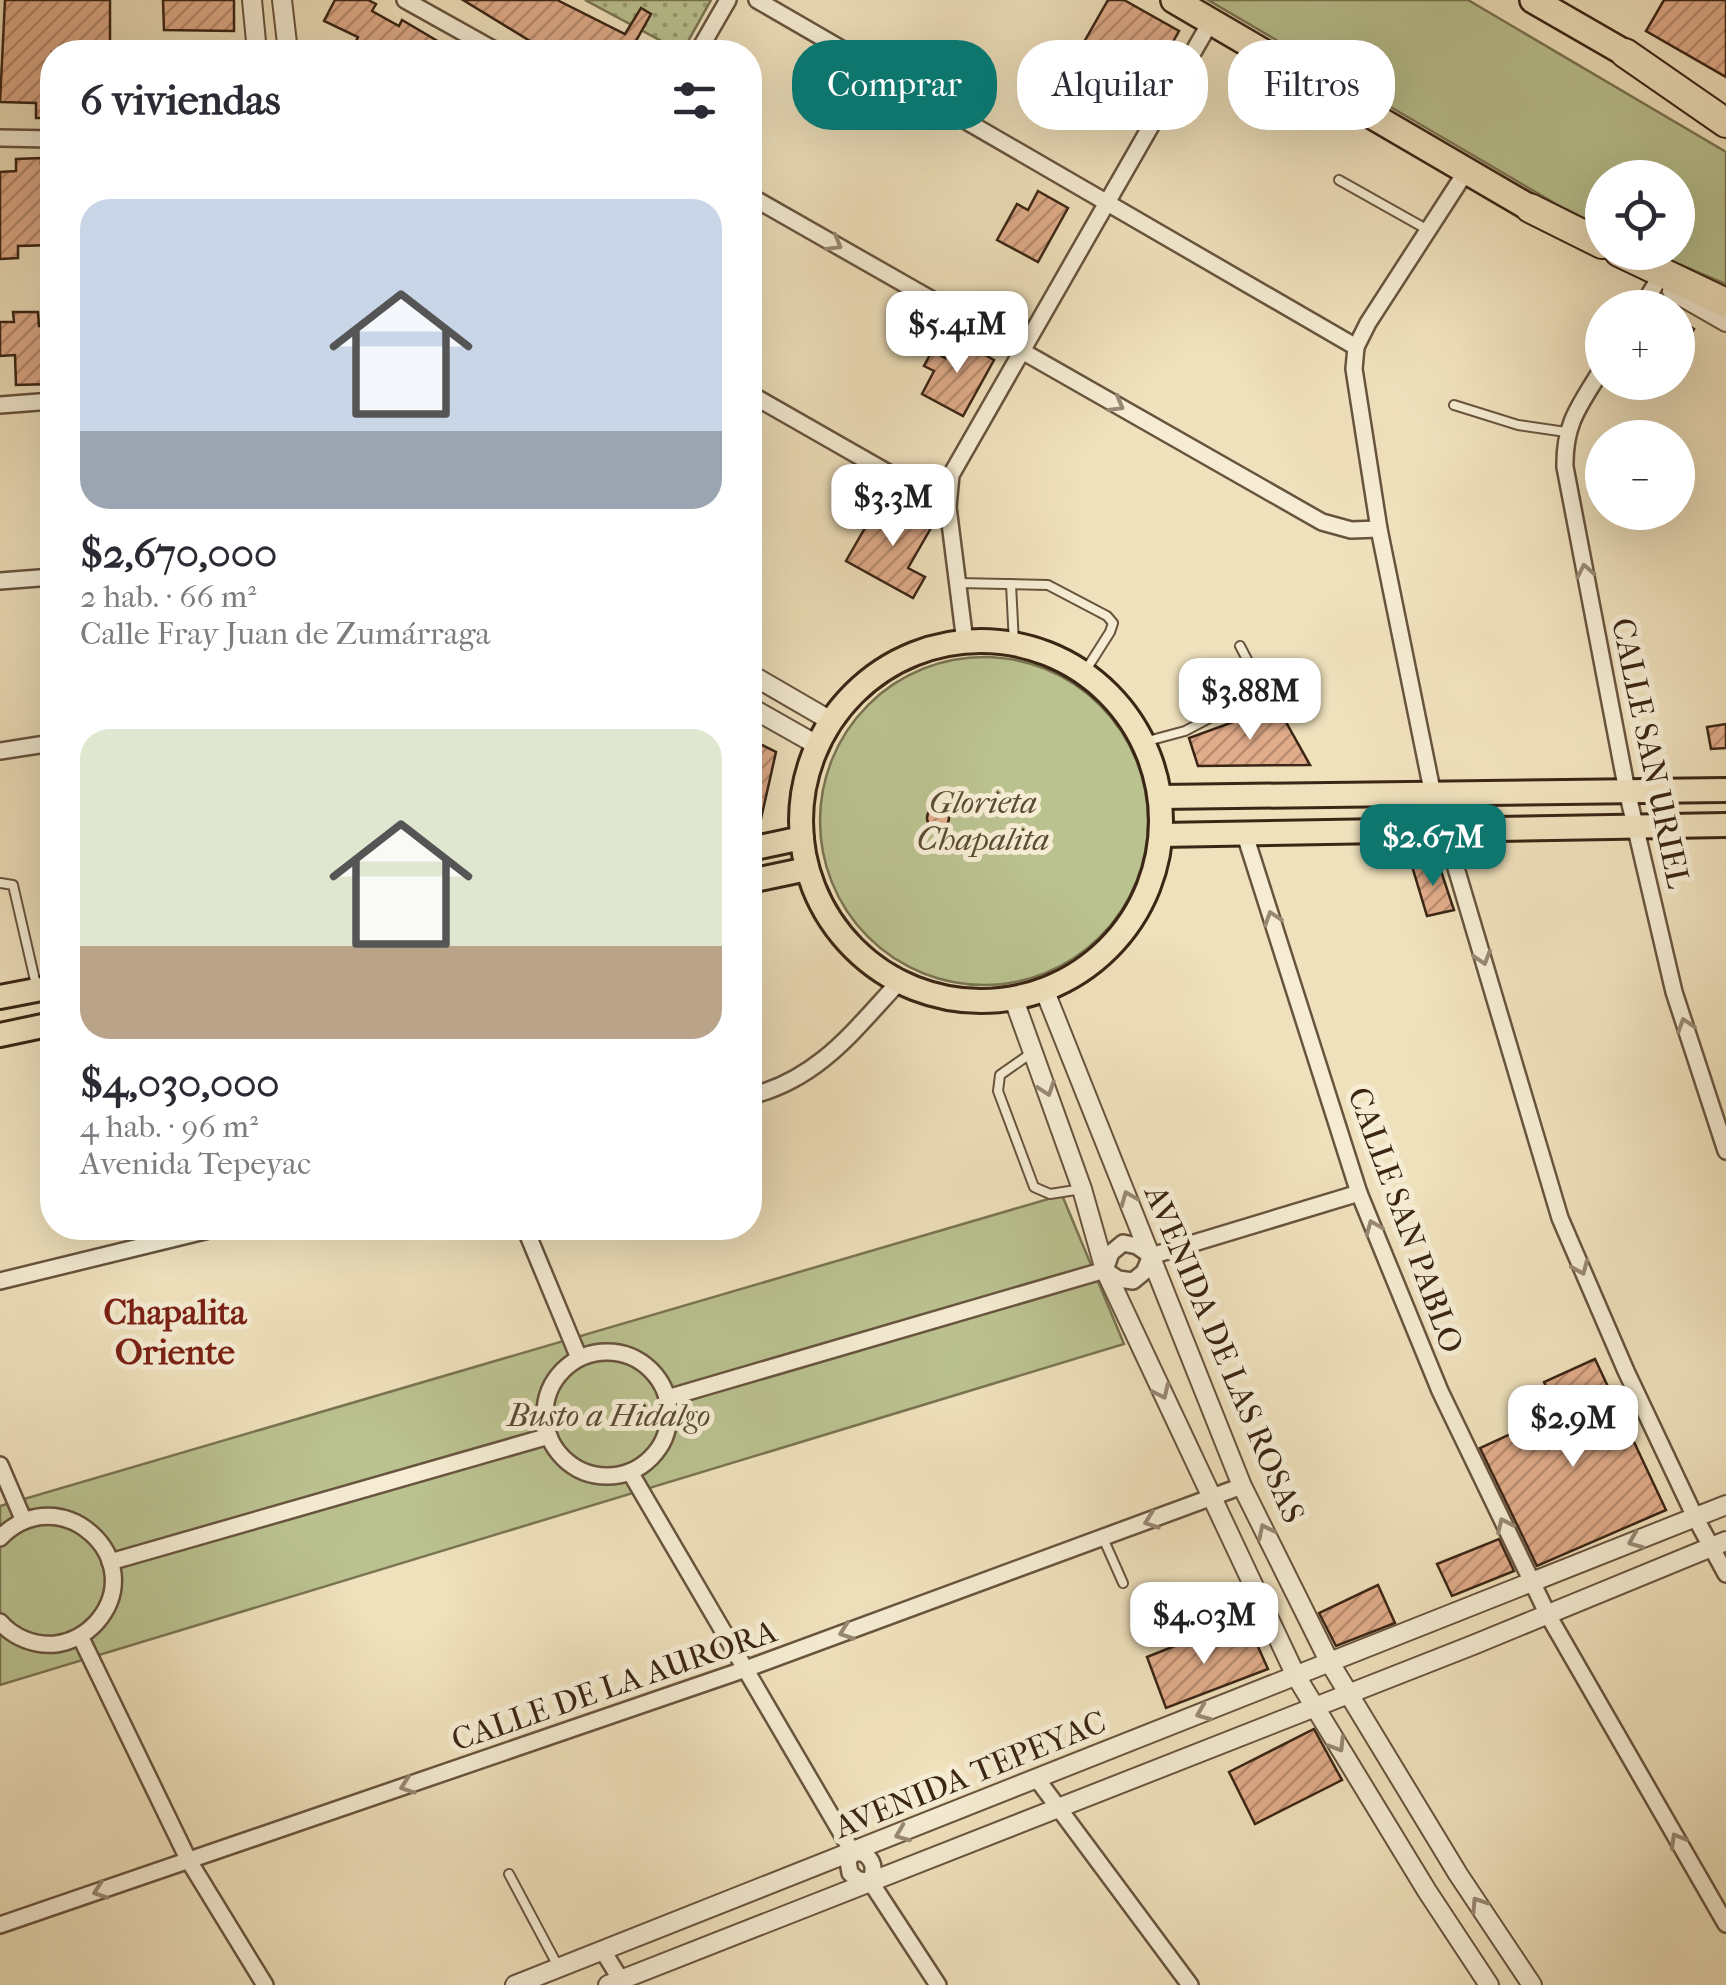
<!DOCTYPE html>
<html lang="es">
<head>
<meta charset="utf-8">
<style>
  :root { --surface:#fff; --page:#f2f2f3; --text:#2b2b33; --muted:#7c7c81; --accent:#0f766e }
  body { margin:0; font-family:"IM FELL French Canon",serif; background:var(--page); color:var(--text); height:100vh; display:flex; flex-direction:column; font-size:38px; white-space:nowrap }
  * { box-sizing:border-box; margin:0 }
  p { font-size:32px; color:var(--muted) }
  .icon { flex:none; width:55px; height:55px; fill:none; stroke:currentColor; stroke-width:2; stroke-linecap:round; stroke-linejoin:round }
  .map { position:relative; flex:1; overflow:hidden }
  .panel { position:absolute; left:40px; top:40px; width:722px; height:1200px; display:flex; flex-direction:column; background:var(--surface); border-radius:40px; box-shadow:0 10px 40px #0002 }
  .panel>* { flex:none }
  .top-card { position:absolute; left:792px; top:40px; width:782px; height:90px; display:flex; gap:20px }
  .fabs { position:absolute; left:1585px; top:160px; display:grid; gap:20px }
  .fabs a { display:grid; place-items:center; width:110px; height:110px; border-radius:50%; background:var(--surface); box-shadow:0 10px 40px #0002; font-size:50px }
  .price { position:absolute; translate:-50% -85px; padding:0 22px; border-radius:20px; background:#fff; color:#222; font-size:32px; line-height:65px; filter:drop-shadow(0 2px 5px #0008) }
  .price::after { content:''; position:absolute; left:50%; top:60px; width:30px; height:22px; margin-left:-15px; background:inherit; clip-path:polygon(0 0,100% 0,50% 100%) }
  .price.active { background:var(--accent); color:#fff }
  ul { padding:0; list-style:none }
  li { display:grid; align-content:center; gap:20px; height:530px; padding:0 40px }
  li span { display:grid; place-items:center; height:310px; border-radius:30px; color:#555 }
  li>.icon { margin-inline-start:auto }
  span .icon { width:180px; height:180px; fill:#fffc; stroke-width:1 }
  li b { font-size:42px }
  h2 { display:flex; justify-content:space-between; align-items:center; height:120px; padding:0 40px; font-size:42px }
  .chip { padding:0 35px; border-radius:40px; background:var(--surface); box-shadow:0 10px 40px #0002; font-size:35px; line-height:90px }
  .chip.active { background:var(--accent); color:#fff }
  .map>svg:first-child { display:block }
</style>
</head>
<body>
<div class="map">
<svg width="1726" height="1985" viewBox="0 0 1726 1985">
  <defs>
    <pattern id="grass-dots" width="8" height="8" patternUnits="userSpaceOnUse" patternTransform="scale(2.5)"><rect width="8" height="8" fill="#bac290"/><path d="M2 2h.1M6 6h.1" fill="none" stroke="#989d74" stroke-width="1.8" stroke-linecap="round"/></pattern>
    <pattern id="building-hatch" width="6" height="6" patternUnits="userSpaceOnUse" patternTransform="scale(2.5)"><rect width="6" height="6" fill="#e1ac8a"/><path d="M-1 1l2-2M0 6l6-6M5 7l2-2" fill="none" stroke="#b88c70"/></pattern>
  </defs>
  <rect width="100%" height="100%" fill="#efe1bc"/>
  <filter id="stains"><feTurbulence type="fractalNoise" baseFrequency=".002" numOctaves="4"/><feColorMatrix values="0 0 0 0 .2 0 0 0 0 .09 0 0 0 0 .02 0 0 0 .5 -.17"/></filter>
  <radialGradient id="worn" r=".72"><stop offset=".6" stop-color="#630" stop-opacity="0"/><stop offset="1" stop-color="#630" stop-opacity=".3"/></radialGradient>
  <path fill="url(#grass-dots)" stroke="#7a7452" stroke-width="2.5" d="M585 0H711L682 52Z"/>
  <g fill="#bac290" stroke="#7a7452" stroke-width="2.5">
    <path d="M1208 0H1468L1726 152V284L1653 253 1678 252V178H1602V227L1556 204Z"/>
    <circle cx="984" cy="821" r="164"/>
    <path d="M1062 1195 1124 1344 0 1685V1506Z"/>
  </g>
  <g fill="url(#building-hatch)" stroke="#3b2514" stroke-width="2.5">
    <path d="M5 0H110V52H52V118H36V103L0 102Z"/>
    <path d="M163 0H234V31L164 30Z"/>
    <path d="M335 0H368L376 4 372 11 399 26 402 20 456 52H351L358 37 324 21Z"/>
    <path d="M463 0H557L625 34 641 8 651 14 636 41 658 52H548Z"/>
    <path d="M1108 0H1124L1179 31 1140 101 1072 63Z"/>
    <path d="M1664 0H1726V77L1646 31Z"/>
    <path d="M41 158V164H52V245L18 246V258L0 259V172L16 171V159Z"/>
    <path d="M1038 191 1068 208 1038 262 997 240 1017 204 1028 210Z"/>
    <path d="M13 312H38L39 326H52V384L16 385 15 355 0 356V322H14Z"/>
    <path d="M1678 318 1694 329 1678 356Z"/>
    <path d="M956 339 994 360 963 416 922 394 934 371 924 366 932 351 945 358Z"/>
    <path d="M901 502 935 521 908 568 925 577 913 598 846 561 869 521 886 530Z"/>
    <path d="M1277 706 1310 765 1198 766 1189 738Z"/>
    <path d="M1726 724V748L1711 749 1707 727Z"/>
    <path d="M750 739 776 752 758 832 750 834Z"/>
    <circle cx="938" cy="818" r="11"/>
    <path d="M1438 862 1454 910 1427 916 1412 866Z"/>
    <path d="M1595 1359 1666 1510 1537 1566 1480 1448 1558 1412 1544 1382Z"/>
    <path d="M1499 1539 1514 1571 1452 1596 1437 1564Z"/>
    <path d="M1378 1585 1395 1623 1336 1646 1319 1613Z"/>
    <path d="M1251 1631 1268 1669 1166 1708 1147 1657 1197 1637 1205 1648Z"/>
    <path d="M1314 1729 1342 1780 1255 1824 1229 1772Z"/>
  </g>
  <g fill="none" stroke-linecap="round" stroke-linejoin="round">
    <defs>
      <g id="service">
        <path d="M1339 180 1428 230"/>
        <path d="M1454 405 1518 425 1566 432"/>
        <path d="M958 583 1048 585 1107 616 1113 623 1110 632 1084 673"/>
        <path d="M1011 584 1014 644"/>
        <path d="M1144 742 1185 731 1263 690 1240 646"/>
        <path d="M0 883 13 885 37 989"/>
        <path d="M1030 1054 1000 1075 998 1091 1034 1187 1050 1194 1082 1189"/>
        <path d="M1103 1538 1123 1583"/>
        <path d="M509 1874 559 1968"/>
      </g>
      <g id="minor">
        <path d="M405 0 498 52"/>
        <path d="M757 0 1356 347"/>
        <path d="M698 52 728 0"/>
        <path d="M0 138 52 139"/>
        <path d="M750 196 1322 522 1351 530 1379 529"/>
        <path d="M1641 308 1657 282"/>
        <path d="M1602 369C1580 405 1564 423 1565 467L1627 791 1674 992 1726 1151"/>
        <path d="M750 394 948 507"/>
        <path d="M0 405 52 401"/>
        <path d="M0 581 52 577"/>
        <path d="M965 642 948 507 951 475 1211 21"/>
        <path d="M0 751 52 743"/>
        <path d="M1433 795 1379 529 1354 369 1356 347 1368 323 1467 170"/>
        <path d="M1445 831 1560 1218 1626 1371 1695 1517 1726 1574"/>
        <path d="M1245 835 1359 1193 1440 1391 1548 1615 1726 1924"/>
        <path d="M750 1096C819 1079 854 1030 900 981"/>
        <path d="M525 1228 579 1358"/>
        <path d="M1151 1256 1359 1193"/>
        <path d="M1105 1270 1111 1253 1123 1243 1137 1246 1151 1256"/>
        <path d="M1105 1270 1118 1279 1133 1281 1144 1272 1151 1256"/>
        <path d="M0 1281 217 1228"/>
        <circle cx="607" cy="1414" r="62"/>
        <path d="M667 1398 1105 1270"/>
        <path d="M0 1465 24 1521"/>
        <path d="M630 1472 853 1853 848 1861 850 1873 858 1880 870 1881 938 1985"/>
        <path d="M0 1538C60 1476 152 1560 96 1623 86 1634 71 1642 56 1644 35 1646 14 1638 0 1622"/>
        <path d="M110 1562 549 1436"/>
        <path d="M80 1636 189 1861 265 1985"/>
        <path d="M1037 1779 1190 1985"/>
        <path d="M853 1853H863C875 1861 875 1870 870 1881"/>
        <path d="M0 1925 743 1670 1242 1486"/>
        <path d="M603 1951 624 1985"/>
      </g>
      <g id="tertiary">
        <path d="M252 0 257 52"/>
        <path d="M282 0 288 52"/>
        <path d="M1672 291 1726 322"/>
        <path d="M750 674 831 721"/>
        <path d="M750 707 817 745"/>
        <path d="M1044 989 1242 1486 1330 1663 1458 1874 1532 1985"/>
        <path d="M1013 997 1082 1189 1105 1270 1296 1676 1427 1891 1489 1985"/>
        <path d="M515 1985 1726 1505"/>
        <path d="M608 1985 1473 1645 1726 1541"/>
      </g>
      <g id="primary">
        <circle cx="981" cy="821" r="180"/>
        <path d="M1160 797 1726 790"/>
        <path d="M1161 835 1726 825"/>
        <path d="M750 849 802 838"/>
        <path d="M750 881 807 869"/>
        <path d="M0 997 52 987"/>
        <path d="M0 1035 52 1024"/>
      </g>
      <g id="trunk">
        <path d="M1174 0 1530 208"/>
        <path d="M1533 0 1625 53"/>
      </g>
      <g id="motorway">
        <path d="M1625 53 1726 123"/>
        <path d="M1530 208 1602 244"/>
        <path d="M1619 252 1726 303"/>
      </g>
    </defs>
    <use href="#service" stroke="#68543e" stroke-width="12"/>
    <use href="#minor" stroke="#68543e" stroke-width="20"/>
    <use href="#tertiary" stroke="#68543e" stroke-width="22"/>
    <use href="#primary" stroke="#3b2514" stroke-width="28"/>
    <use href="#trunk" stroke="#3b2514" stroke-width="30"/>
    <use href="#motorway" stroke="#3b2514" stroke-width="32"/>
    <use href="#service" stroke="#f5ecd3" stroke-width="8"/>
    <use href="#minor" stroke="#f5ecd3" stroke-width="15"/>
    <use href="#tertiary" stroke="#f5ecd3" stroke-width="18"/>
    <use href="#primary" stroke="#efe1bc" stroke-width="22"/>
    <use href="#trunk" stroke="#efe1bc" stroke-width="25"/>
    <use href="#motorway" stroke="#efe1bc" stroke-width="28"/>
  </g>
  <defs><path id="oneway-chevron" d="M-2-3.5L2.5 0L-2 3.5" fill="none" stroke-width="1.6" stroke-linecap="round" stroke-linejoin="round" transform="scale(2.5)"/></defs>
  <g stroke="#988874">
    <use href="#oneway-chevron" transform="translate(835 244) rotate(30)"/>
    <use href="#oneway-chevron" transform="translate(1117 405) rotate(30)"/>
    <use href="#oneway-chevron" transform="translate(1585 571) rotate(-101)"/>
    <use href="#oneway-chevron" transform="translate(1272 918) rotate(-108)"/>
    <use href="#oneway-chevron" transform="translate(1483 958) rotate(73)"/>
    <use href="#oneway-chevron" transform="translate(1685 1025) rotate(-108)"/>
    <use href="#oneway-chevron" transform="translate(1047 1089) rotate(71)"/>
    <use href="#oneway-chevron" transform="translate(1128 1198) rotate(-112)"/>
    <use href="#oneway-chevron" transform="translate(1373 1227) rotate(-112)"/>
    <use href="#oneway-chevron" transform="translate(1581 1268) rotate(67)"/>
    <use href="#oneway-chevron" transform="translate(1162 1392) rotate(65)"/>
    <use href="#oneway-chevron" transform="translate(1151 1521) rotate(160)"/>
    <use href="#oneway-chevron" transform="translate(1504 1525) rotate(-115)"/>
    <use href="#oneway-chevron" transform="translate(1265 1531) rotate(-116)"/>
    <use href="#oneway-chevron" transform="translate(1635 1541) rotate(158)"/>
    <use href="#oneway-chevron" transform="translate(846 1632) rotate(160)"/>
    <use href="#oneway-chevron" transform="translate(1203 1713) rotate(158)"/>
    <use href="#oneway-chevron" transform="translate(1338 1745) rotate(58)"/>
    <use href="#oneway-chevron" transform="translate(407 1786) rotate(161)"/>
    <use href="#oneway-chevron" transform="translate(902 1834) rotate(158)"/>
    <use href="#oneway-chevron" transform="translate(1677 1840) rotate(-120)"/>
    <use href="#oneway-chevron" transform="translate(100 1891) rotate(161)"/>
    <use href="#oneway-chevron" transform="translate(1478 1904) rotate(-123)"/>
  </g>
  <g text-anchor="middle" stroke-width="10" stroke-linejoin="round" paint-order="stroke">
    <g font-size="32" fill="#3b2514" stroke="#f5ecd3">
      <text transform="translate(1651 753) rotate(78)" y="11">CALLE SAN URIEL</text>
      <text transform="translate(1406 1220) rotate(70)" y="11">CALLE SAN PABLO</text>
      <text transform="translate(1225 1354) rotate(67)" y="11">AVENIDA DE LAS ROSAS</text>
      <text transform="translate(614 1685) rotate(-19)" y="11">CALLE DE LA AURORA</text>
      <text transform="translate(970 1774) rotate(-22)" y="11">AVENIDA TEPEYAC</text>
    </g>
    <g font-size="32" font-style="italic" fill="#5b4c33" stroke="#f5ecd3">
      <text x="983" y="813">Glorieta<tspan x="983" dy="37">Chapalita</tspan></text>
      <text x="609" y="1426">Busto a Hidalgo</text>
    </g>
    <g font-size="35" font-weight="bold" fill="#7a1f14" stroke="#f5ecd3">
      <text x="175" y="1324">Chapalita<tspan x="175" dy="40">Oriente</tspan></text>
    </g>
  </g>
  <rect width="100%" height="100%" filter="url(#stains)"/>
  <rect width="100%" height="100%" fill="url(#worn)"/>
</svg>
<div class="fabs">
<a><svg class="icon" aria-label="locate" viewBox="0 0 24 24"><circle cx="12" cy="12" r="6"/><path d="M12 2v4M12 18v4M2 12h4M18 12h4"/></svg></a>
<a>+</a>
<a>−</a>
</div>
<b class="price" style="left:957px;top:376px">$5.41M</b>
<b class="price" style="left:893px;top:549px">$3.3M</b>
<b class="price" style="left:1250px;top:743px">$3.88M</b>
<b class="price active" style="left:1433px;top:889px">$2.67M</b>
<b class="price" style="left:1573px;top:1470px">$2.9M</b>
<b class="price" style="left:1204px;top:1667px">$4.03M</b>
<div class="top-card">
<a class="chip active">Comprar</a>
<a class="chip">Alquilar</a>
<a class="chip">Filtros</a>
</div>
<section class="panel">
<h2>6 viviendas<svg class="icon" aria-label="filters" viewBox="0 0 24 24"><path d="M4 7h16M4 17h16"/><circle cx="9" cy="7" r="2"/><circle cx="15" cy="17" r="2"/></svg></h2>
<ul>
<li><span style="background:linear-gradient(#c9d6e8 75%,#9aa5b1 0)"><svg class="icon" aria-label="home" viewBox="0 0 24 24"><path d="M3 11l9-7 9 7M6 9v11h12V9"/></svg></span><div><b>$2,670,000</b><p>2 hab. · 66 m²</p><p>Calle Fray Juan de Zumárraga</p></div></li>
<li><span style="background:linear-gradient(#dfe7d0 70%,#b9a48a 0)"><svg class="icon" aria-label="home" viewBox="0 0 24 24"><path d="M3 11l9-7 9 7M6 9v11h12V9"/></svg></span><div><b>$4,030,000</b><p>4 hab. · 96 m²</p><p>Avenida Tepeyac</p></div></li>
</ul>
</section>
</div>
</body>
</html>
